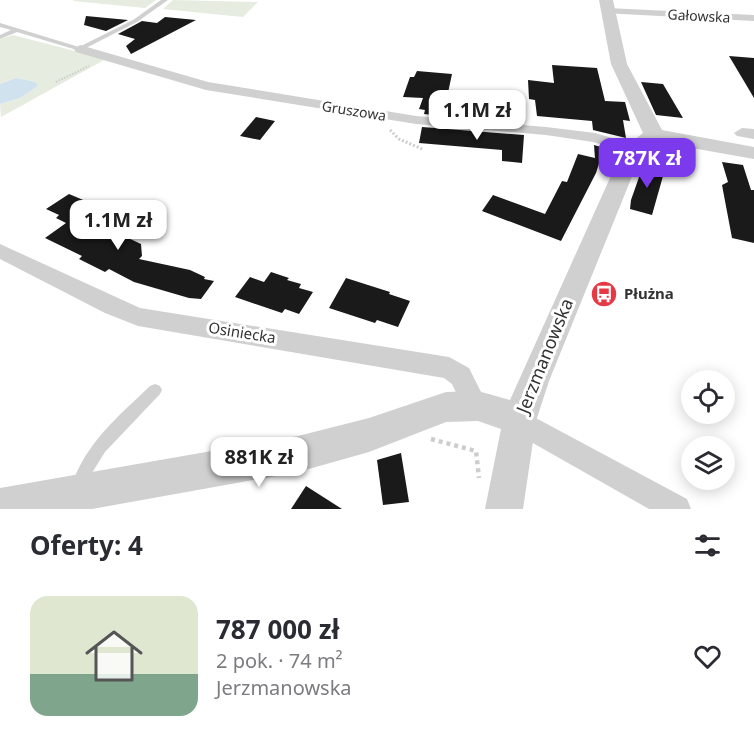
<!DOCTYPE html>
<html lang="pl">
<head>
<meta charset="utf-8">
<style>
  :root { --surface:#fff; --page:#f7f7f7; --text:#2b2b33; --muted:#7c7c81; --accent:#7c3aed }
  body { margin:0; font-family:"Noto Sans",sans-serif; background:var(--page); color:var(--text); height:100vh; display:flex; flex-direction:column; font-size:22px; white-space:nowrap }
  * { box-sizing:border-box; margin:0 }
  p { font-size:20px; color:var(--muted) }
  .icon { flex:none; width:33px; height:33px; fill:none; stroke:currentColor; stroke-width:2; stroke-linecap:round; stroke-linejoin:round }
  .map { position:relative; height:509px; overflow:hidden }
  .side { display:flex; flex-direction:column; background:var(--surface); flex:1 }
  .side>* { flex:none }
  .buttons { position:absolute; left:681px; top:370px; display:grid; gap:12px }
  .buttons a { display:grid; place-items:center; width:54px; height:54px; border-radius:50%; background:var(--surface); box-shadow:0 3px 15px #0003; font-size:30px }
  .price { position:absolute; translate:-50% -51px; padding:0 14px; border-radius:12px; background:#fff; color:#222; font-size:20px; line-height:39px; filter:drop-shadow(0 2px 3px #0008) }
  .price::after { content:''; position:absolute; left:50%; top:36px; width:18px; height:14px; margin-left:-9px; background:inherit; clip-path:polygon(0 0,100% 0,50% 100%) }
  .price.current { background:var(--accent); color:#fff }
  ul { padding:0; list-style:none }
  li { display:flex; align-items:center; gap:18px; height:150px; padding:0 30px }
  li span { display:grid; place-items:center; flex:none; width:168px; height:120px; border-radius:18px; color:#555 }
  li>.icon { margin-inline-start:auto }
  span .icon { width:72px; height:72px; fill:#fffc; stroke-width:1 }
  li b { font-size:26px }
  h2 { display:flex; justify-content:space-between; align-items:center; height:72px; padding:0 30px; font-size:26px }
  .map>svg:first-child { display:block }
</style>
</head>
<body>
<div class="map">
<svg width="754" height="509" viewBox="0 0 754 509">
  <rect width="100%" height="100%" fill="#fff"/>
  <g fill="#e6ecdf">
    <path d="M74 0H156L145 8 73 1Z"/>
    <path d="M173 0 258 2 243 17 163 9Z"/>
    <path d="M13 35 106 59 1 117 0 104 20 98 38 86 36 82 16 78 0 84V39Z"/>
  </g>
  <path fill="#cfe2ee" d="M16 78 36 82 38 86 20 98 0 104V84Z"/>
  <g fill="#1a1a1a">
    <path d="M86 16 128 20 106 31 84 25Z"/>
    <path d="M165 17 196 20 131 54 126 46 135 39 118 34 142 21 157 23Z"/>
    <path d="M729 56 754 58V98Z"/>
    <path d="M552 65 597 68 605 101 625 102 630 121 623 120 626 138 593 130 592 121 537 116 535 100 529 99 528 80 554 83Z"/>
    <path d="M417 71 452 74 446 102 465 105 461 118 424 114 425 110 419 109 423 98 403 97 410 77H414Z"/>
    <path d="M641 82 663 84 683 118 656 115Z"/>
    <path d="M256 117 275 121 260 140 240 136Z"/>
    <path d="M422 127 524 135 522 163 502 161V150L419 143Z"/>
    <path d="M594 145 604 148 596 173 561 241 482 211 493 195 545 214 562 181 567 182 578 154 595 158Z"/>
    <path d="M722 162 743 165 751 190H754V243L732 238 722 185 728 182Z"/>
    <path d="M644 163 665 169 652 215 630 209 631 200Z"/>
    <path d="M69 194 107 210 92 221 141 244 142 256 139 259 190 270 205 277 204 279 214 281 201 299 189 298 134 282 109 269 105 272 79 259 82 256 45 238 66 223 56 218 59 215 46 209Z"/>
    <path d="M271 272 289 278 287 280 301 284 299 288 313 292 299 314 285 309 282 313 235 297 250 277 264 282Z"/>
    <path d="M346 278 390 292 389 294 410 301 398 327 377 320 375 323 329 308Z"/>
    <path d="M401 453 409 502 383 505 377 460Z"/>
    <path d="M306 486 342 509H291Z"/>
  </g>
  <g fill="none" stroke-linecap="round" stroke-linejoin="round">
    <path stroke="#cdcdcd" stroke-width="2" stroke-dasharray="1.5 1.5" stroke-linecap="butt" d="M56 82 89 66"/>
    <path stroke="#cdcdcd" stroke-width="3" stroke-dasharray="2 2" stroke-linecap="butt" d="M390 130 399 139 422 149"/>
    <path stroke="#cdcdcd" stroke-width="4.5" stroke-dasharray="4 4" stroke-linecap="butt" d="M431 439 476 451 479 478"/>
    <g fill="#d0d0d0" fill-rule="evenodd">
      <path d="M161 0H168L137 22 80 51 17 32 0 39V35L11 30 0 27V23L79 47 133 20Z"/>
      <path d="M155 384 160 386 162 390 160 394 105 452 90 476 84 492 79 495 74 492 71 487C86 442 118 417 150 386Z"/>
    </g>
    <g fill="#d0d0d0" fill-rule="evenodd">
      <path d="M607 8 754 15V21L603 13V9Z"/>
      <path d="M80 45 208 82 416 116 546 127 595 133 639 146 641 149 633 154 593 142 546 135 416 124 206 90 76 52 74 49Z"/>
      <path d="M742 128 754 129V139L737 136 734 133Z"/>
      <path d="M0 244 140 308 449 357 469 368 488 406 484 414 475 418 466 414 452 384 444 378 138 326 105 313 0 259Z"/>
      <path d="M519 409 687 499 691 509H649L510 430 506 421 510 412Z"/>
    </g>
    <path fill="#d0d0d0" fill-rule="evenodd" d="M599 0H613L627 64 662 130 754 147V159L658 142 642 152 549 381 536 421 523 509H485L501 429 478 421 446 422 369 452 298 472 92 509H0V488L298 436 369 418 446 392 478 391 510 400 623 149 643 133 611 64Z"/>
  </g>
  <defs>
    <symbol id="bus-disc" viewBox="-11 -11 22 22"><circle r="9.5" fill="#e63946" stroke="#fff"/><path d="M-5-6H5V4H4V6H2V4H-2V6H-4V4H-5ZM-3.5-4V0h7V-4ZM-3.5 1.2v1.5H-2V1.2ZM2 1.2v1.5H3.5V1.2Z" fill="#fff"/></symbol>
  </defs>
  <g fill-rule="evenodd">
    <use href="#bus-disc" x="589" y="279" width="30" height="30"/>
  </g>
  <g text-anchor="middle" stroke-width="6" stroke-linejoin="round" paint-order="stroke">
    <g font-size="14" fill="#333" stroke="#fff">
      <text transform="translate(699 16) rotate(3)" y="5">Gałowska</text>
      <text transform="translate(354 111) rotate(9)" y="5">Gruszowa</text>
    </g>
    <g font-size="15" font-weight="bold" fill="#333" stroke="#fff" text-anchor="start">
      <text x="624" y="299">Płużna</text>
    </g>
    <g font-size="15" fill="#333" stroke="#fff">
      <text transform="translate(242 333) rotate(9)" y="5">Osiniecka</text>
    </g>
    <g font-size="18" fill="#333" stroke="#fff">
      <text transform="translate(545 356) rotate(-68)" y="6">Jerzmanowska</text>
    </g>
  </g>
</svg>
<div class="buttons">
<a><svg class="icon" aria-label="locate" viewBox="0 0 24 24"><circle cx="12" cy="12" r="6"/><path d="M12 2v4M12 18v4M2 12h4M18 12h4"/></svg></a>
<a><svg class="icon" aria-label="layers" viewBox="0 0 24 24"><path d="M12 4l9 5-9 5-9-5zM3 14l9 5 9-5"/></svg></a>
</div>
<b class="price" style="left:477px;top:141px">1.1M zł</b>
<b class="price current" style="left:647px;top:189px">787K zł</b>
<b class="price" style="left:118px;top:251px">1.1M zł</b>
<b class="price" style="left:259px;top:488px">881K zł</b>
</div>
<section class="side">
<h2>Oferty: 4<svg class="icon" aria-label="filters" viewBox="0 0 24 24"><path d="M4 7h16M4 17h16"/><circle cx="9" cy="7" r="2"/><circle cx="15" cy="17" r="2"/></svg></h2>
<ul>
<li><span style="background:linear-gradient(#dfe7d0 65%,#7fa58c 0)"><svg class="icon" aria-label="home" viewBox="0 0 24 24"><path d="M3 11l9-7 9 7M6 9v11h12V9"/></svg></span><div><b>787 000 zł</b><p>2 pok. · 74 m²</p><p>Jerzmanowska</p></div><svg class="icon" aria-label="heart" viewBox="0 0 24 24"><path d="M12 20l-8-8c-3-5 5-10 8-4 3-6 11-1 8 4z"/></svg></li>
</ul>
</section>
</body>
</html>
